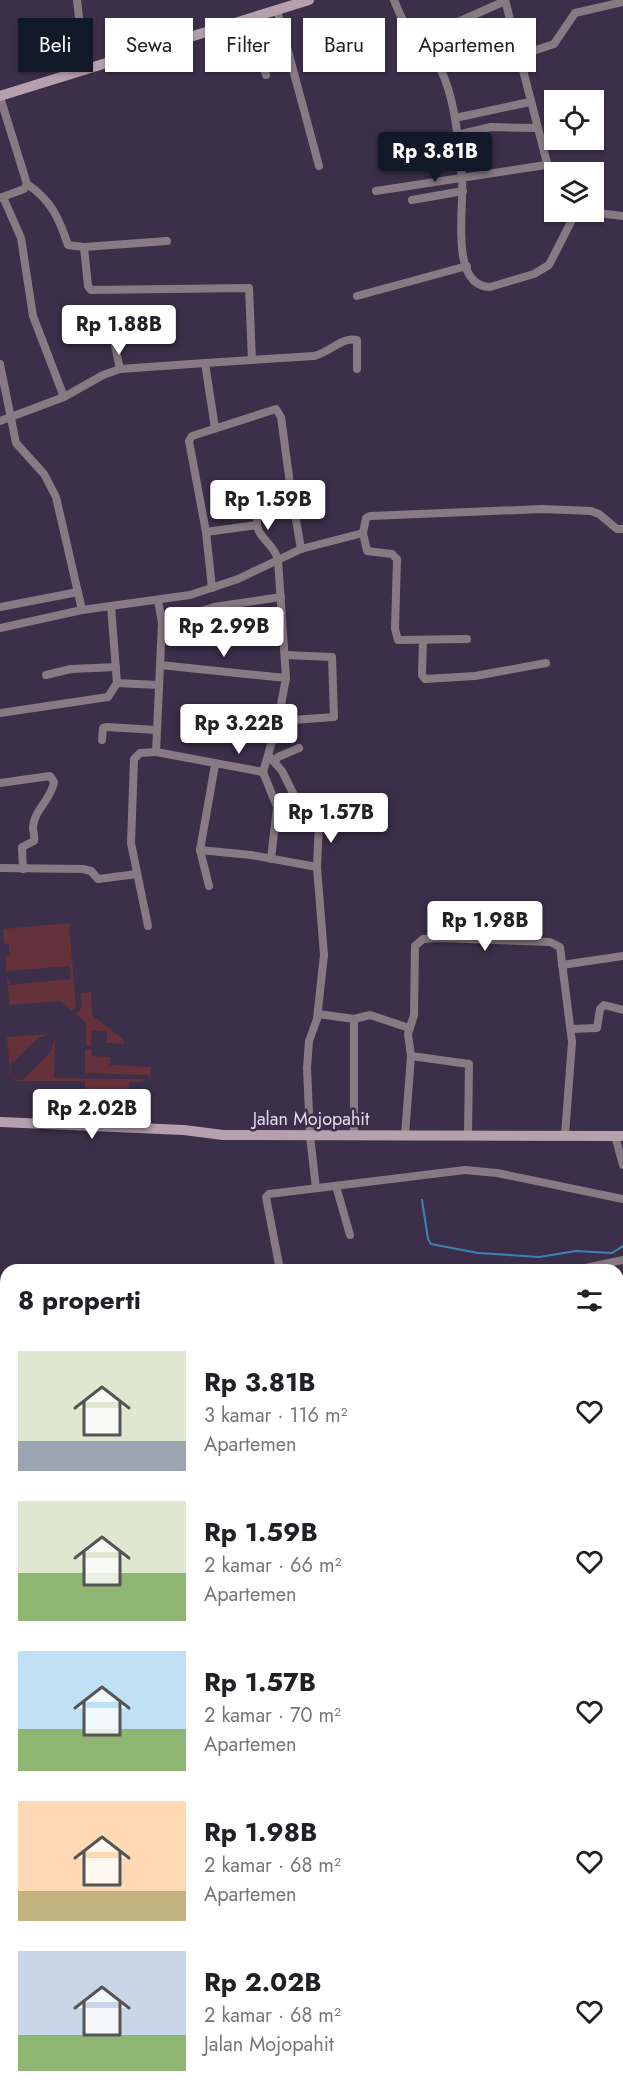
<!DOCTYPE html>
<html lang="id">
<head>
<meta charset="utf-8">
<style>
  :root { --surface:#fff; --page:#f2f2f2; --text:#202124; --muted:#757577; --accent:#111827 }
  body { margin:0; font-family:Jost,sans-serif; background:var(--page); color:var(--text); height:100vh; display:flex; flex-direction:column; font-size:22px; white-space:nowrap }
  * { box-sizing:border-box; margin:0 }
  p { font-size:20px; color:var(--muted) }
  .icon { flex:none; width:33px; height:33px; fill:none; stroke:currentColor; stroke-width:2; stroke-linecap:round; stroke-linejoin:round }
  .map { position:relative; flex:1; overflow:hidden }
  .panel { position:absolute; left:0px; top:1264px; width:624px; height:836px; display:flex; flex-direction:column; background:var(--surface); border-radius:18px 18px 0 0; box-shadow:0 2px 4px #0004 }
  .panel>* { flex:none }
  .hud { position:absolute; left:18px; top:18px; width:588px; height:54px; display:flex; gap:12px }
  .tools { position:absolute; left:544px; top:90px; display:grid; gap:12px }
  .tools a { display:grid; place-items:center; width:60px; height:60px; border-radius:0px; background:var(--surface); box-shadow:0 2px 4px #0004; font-size:30px }
  .price { position:absolute; translate:-50% -51px; padding:0 14px; border-radius:6px; background:#fff; color:#222; font-size:20px; line-height:39px; filter:drop-shadow(0 2px 3px #0008) }
  .price::after { content:''; position:absolute; left:50%; top:36px; width:18px; height:14px; margin-left:-9px; background:inherit; clip-path:polygon(0 0,100% 0,50% 100%) }
  .price.current { background:var(--accent); color:#fff }
  ul { padding:0; list-style:none }
  li { display:flex; align-items:center; gap:18px; height:150px; padding:0 18px }
  li span { display:grid; place-items:center; flex:none; width:168px; height:120px; border-radius:0px; color:#555 }
  li>.icon { margin-inline-start:auto }
  span .icon { width:72px; height:72px; fill:#fffc; stroke-width:1 }
  li b { font-size:26px }
  h2 { display:flex; justify-content:space-between; align-items:center; height:72px; padding:0 18px; font-size:26px }
  .tag { padding:0 21px; border-radius:0px; background:var(--surface); box-shadow:0 2px 4px #0004; font-size:21px; line-height:54px }
  .tag.current { background:var(--accent); color:#fff }
  .map>svg:first-child { display:block }
</style>
</head>
<body>
<div class="map">
<svg width="623" height="2099" viewBox="0 0 623 2099">
  <rect width="100%" height="100%" fill="#3c2f49"/>
  <g fill="#65313a">
    <path d="M69 923 76 1007 72 1011 61 1001 9 1005 7 976 10 985 71 979 70 966 7 971 5 956 9 955V944L4 943 3 929Z"/>
    <path d="M91 992 92 1015 124 1040V1044L107 1043V1031H92L91 1045H86V1023L76 1014 82 1007 81 993Z"/>
    <path d="M51 1034 38 1038 10 1065 11 1075 17 1080H23L51 1051 55 1038 54 1078 143 1079V1082H129L128 1104 85 1103V1081H17L10 1075 7 1037Z"/>
    <path d="M85 1049H91L92 1056 110 1057V1065L151 1067 150 1083 148 1075 85 1073Z"/>
  </g>
  <g fill="none" stroke-linecap="round" stroke-linejoin="round">
    <g stroke="#4182b6" stroke-width="2">
      <path d="M422 1200 428 1239 431 1244 478 1253 539 1257 576 1251 612 1253 623 1246"/>
      <path d="M618 1358 623 1357"/>
    </g>
    <g stroke="#887a83" stroke-width="8">
      <path d="M77 0 85 71"/>
      <path d="M394 0C400 15 407 32 418 45 425 53 435 59 440 68 456 100 458 142 462 177 465 203 448 286 490 287L534 274 549 265 576 212"/>
      <path d="M505 0 555 194"/>
      <path d="M277 10 319 166"/>
      <path d="M250 19 266 75"/>
      <path d="M415 41 505 1"/>
      <path d="M521 55 554 44 575 13 623 2"/>
      <path d="M0 97 27 184 24 189 0 198"/>
      <path d="M455 118 530 102"/>
      <path d="M457 135 491 127 536 128"/>
      <path d="M27 184C51 200 59 218 68 245L84 247 88 286 91 290 249 288 252 360"/>
      <path d="M376 191 546 165"/>
      <path d="M412 200 463 191"/>
      <path d="M590 212 623 216"/>
      <path d="M84 247 167 241"/>
      <path d="M357 296 467 266"/>
      <path d="M112 332 120 369"/>
      <path d="M0 364 16 443 44 474 56 497 82 610"/>
      <path d="M64 397 103 375 120 369 205 363"/>
      <path d="M0 421 64 397 33 316 21 238 3 197"/>
      <path d="M215 428 205 363 314 356C329 353 343 336 357 340V369"/>
      <path d="M206 532 189 441 192 436 276 409 281 417 290 484"/>
      <path d="M363 533 367 551 392 554 397 559 395 629 398 640 467 639"/>
      <path d="M212 588 206 532 257 525 258 488 290 484 301 549"/>
      <path d="M158 600 162 623 156 752 263 772 278 721 286 678 278 560C275 545 259 539 257 525"/>
      <path d="M111 606 117 683"/>
      <path d="M0 607 78 592"/>
      <path d="M162 623 214 607 281 597"/>
      <path d="M0 628 82 610 190 595 238 579 301 549 363 533 366 518 370 516 542 509 591 511 599 514 617 529H623"/>
      <path d="M423 640 422 675 425 679 475 676 546 663"/>
      <path d="M160 665 286 678"/>
      <path d="M46 675 71 669 116 667"/>
      <path d="M0 713 108 697 117 683 159 685"/>
      <path d="M278 721 334 717 332 657 286 655"/>
      <path d="M102 740 103 728 106 727 157 730"/>
      <path d="M269 756 282 771 297 801 311 816 366 825"/>
      <path d="M274 762 278 757 299 748"/>
      <path d="M215 765 200 850 251 855 317 867"/>
      <path d="M263 772 277 807 271 859"/>
      <path d="M0 783 50 776 54 782C52 798 34 810 33 827 33 831 35 836 34 841L22 847 23 869"/>
      <path d="M200 850 209 886"/>
      <path d="M0 868 83 869 91 871 98 879 137 874"/>
      <path d="M148 926 131 843 134 759 140 753 156 752"/>
      <path d="M562 965 623 956"/>
      <path d="M318 1014 354 1019V1135"/>
      <path d="M354 1019 370 1015 409 1028"/>
      <path d="M571 1029 597 1028 600 1009 604 1005 623 1010"/>
      <path d="M411 1056 469 1064 468 1135"/>
      <path d="M405 1135 411 1056 408 1034 414 1015 415 946 423 939 437 938 550 942 560 947 572 1042 565 1135"/>
      <path d="M615 1136 623 1165"/>
      <path d="M336 1186 350 1235"/>
      <path d="M316 1188 310 1136 307 1068 309 1041 317 1019 324 955 317 867 319 820"/>
      <path d="M280 1270 266 1197 269 1194 465 1170 497 1173 623 1199"/>
      <path d="M576 1270 623 1260"/>
      <path d="M618 1477 623 1499"/>
      <path d="M0 1481H6"/>
      <path d="M618 1661H623"/>
      <path d="M0 1676 6 1674"/>
      <path d="M618 1780 623 1779"/>
      <path d="M0 2026H6"/>
      <path d="M618 2042 623 2040"/>
      <path d="M305 2094 306 2099"/>
      <path d="M392 2094V2099"/>
      <path d="M498 2094 499 2099"/>
      <path d="M25 2099V2094"/>
      <path d="M150 2099 159 2094"/>
      <path d="M275 2099 300 2094"/>
    </g>
    <g stroke="#b6a0ae" stroke-width="10">
      <path d="M0 96 309 0"/>
      <path d="M0 1122 184 1130 223 1135 623 1136"/>
    </g>
  </g>
  <g text-anchor="middle" stroke-width="5" stroke-linejoin="round" paint-order="stroke">
    <g font-size="18" fill="#e3dbec" stroke="#3c2f49">
      <text x="311" y="1125">Jalan Mojopahit</text>
    </g>
  </g>
</svg>
<div class="tools">
<a><svg class="icon" aria-label="locate" viewBox="0 0 24 24"><circle cx="12" cy="12" r="6"/><path d="M12 2v4M12 18v4M2 12h4M18 12h4"/></svg></a>
<a><svg class="icon" aria-label="layers" viewBox="0 0 24 24"><path d="M12 4l9 5-9 5-9-5zM3 14l9 5 9-5"/></svg></a>
</div>
<b class="price current" style="left:435px;top:183px">Rp 3.81B</b>
<b class="price" style="left:119px;top:356px">Rp 1.88B</b>
<b class="price" style="left:268px;top:531px">Rp 1.59B</b>
<b class="price" style="left:224px;top:658px">Rp 2.99B</b>
<b class="price" style="left:239px;top:755px">Rp 3.22B</b>
<b class="price" style="left:331px;top:844px">Rp 1.57B</b>
<b class="price" style="left:485px;top:952px">Rp 1.98B</b>
<b class="price" style="left:92px;top:1140px">Rp 2.02B</b>
<div class="hud">
<a class="tag current">Beli</a>
<a class="tag">Sewa</a>
<a class="tag">Filter</a>
<a class="tag">Baru</a>
<a class="tag">Apartemen</a>
</div>
<section class="panel">
<h2>8 properti<svg class="icon" aria-label="filters" viewBox="0 0 24 24"><path d="M4 7h16M4 17h16"/><circle cx="9" cy="7" r="2"/><circle cx="15" cy="17" r="2"/></svg></h2>
<ul>
<li><span style="background:linear-gradient(#dfe7d0 75%,#9aa5b1 0)"><svg class="icon" aria-label="home" viewBox="0 0 24 24"><path d="M3 11l9-7 9 7M6 9v11h12V9"/></svg></span><div><b>Rp 3.81B</b><p>3 kamar · 116 m²</p><p>Apartemen</p></div><svg class="icon" aria-label="heart" viewBox="0 0 24 24"><path d="M12 20l-8-8c-3-5 5-10 8-4 3-6 11-1 8 4z"/></svg></li>
<li><span style="background:linear-gradient(#dfe7d0 60%,#8fb573 0)"><svg class="icon" aria-label="home" viewBox="0 0 24 24"><path d="M3 11l9-7 9 7M6 9v11h12V9"/></svg></span><div><b>Rp 1.59B</b><p>2 kamar · 66 m²</p><p>Apartemen</p></div><svg class="icon" aria-label="heart" viewBox="0 0 24 24"><path d="M12 20l-8-8c-3-5 5-10 8-4 3-6 11-1 8 4z"/></svg></li>
<li><span style="background:linear-gradient(#bfe0f5 65%,#8fb573 0)"><svg class="icon" aria-label="home" viewBox="0 0 24 24"><path d="M3 11l9-7 9 7M6 9v11h12V9"/></svg></span><div><b>Rp 1.57B</b><p>2 kamar · 70 m²</p><p>Apartemen</p></div><svg class="icon" aria-label="heart" viewBox="0 0 24 24"><path d="M12 20l-8-8c-3-5 5-10 8-4 3-6 11-1 8 4z"/></svg></li>
<li><span style="background:linear-gradient(#ffd9b3 75%,#c2b280 0)"><svg class="icon" aria-label="home" viewBox="0 0 24 24"><path d="M3 11l9-7 9 7M6 9v11h12V9"/></svg></span><div><b>Rp 1.98B</b><p>2 kamar · 68 m²</p><p>Apartemen</p></div><svg class="icon" aria-label="heart" viewBox="0 0 24 24"><path d="M12 20l-8-8c-3-5 5-10 8-4 3-6 11-1 8 4z"/></svg></li>
<li><span style="background:linear-gradient(#c9d6e8 70%,#8fb573 0)"><svg class="icon" aria-label="home" viewBox="0 0 24 24"><path d="M3 11l9-7 9 7M6 9v11h12V9"/></svg></span><div><b>Rp 2.02B</b><p>2 kamar · 68 m²</p><p>Jalan Mojopahit</p></div><svg class="icon" aria-label="heart" viewBox="0 0 24 24"><path d="M12 20l-8-8c-3-5 5-10 8-4 3-6 11-1 8 4z"/></svg></li>
</ul>
</section>
</div>
</body>
</html>
